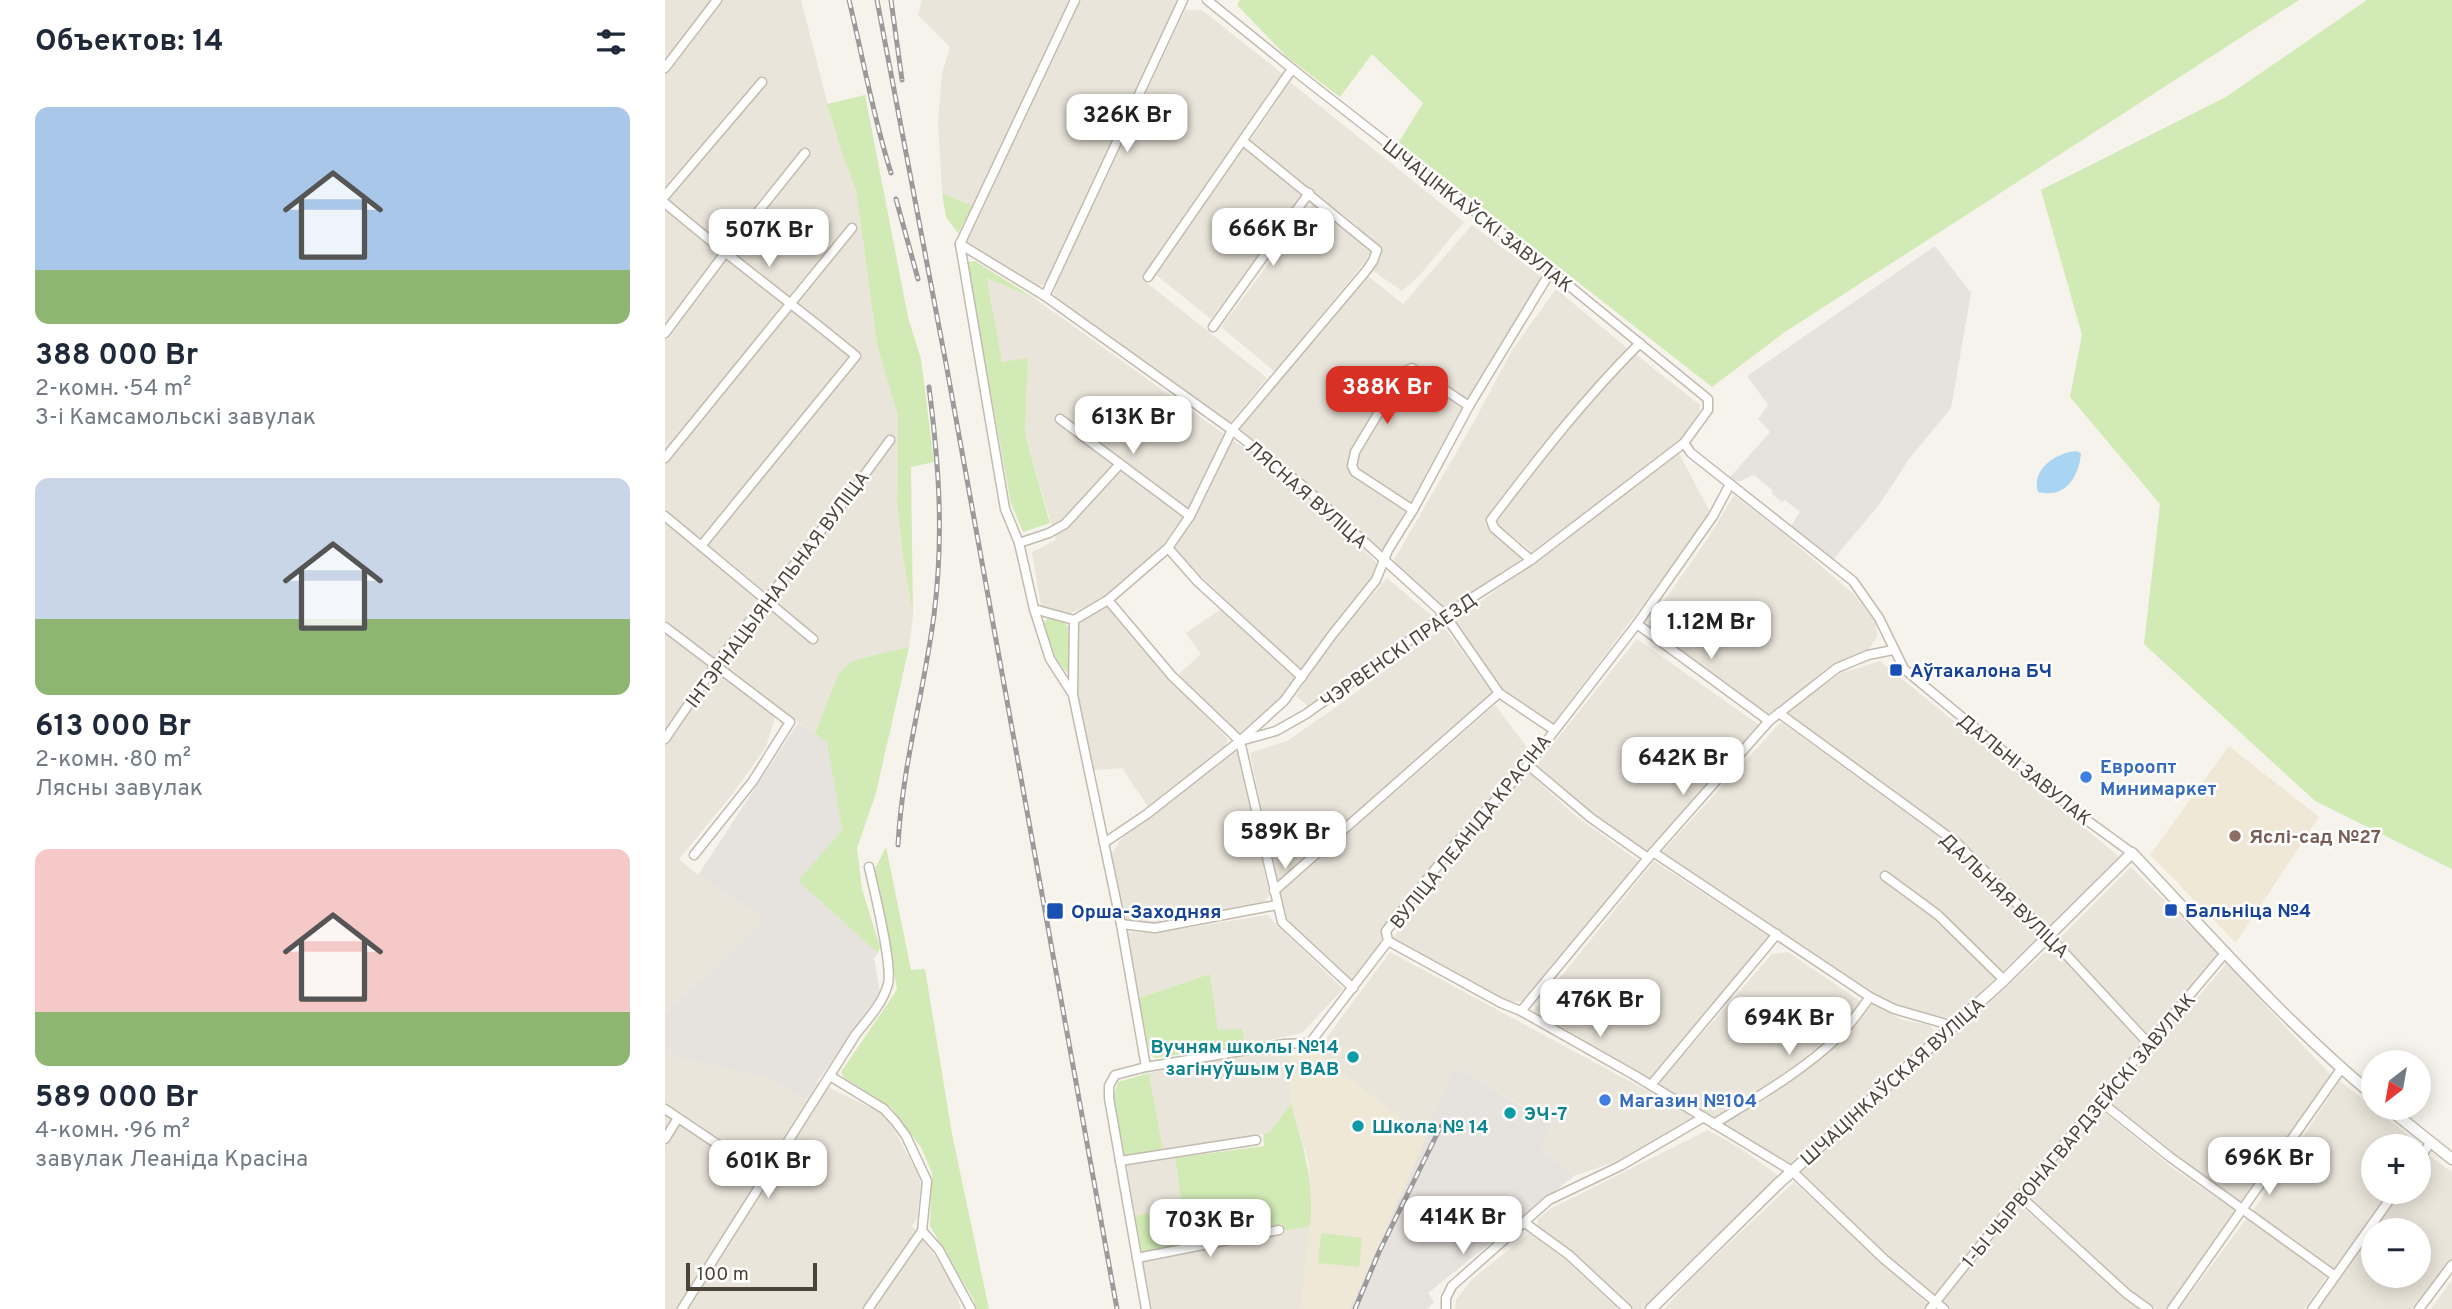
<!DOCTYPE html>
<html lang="ru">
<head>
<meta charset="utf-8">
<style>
  :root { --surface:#fff; --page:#f2f2f3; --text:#1f2937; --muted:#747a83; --accent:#d93025 }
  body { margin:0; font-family:Overpass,sans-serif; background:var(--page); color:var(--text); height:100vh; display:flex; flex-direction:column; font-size:26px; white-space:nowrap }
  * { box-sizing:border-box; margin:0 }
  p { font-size:23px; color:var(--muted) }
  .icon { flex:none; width:38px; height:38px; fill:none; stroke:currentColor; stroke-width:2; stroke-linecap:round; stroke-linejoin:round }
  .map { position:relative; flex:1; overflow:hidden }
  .panel { display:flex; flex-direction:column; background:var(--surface); width:665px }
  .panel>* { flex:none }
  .needle { width:46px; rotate:211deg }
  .fabs { position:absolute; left:1696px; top:1050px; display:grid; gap:14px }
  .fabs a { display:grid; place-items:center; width:70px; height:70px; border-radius:50%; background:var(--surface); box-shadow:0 4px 18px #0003; font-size:35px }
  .scale { position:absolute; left:21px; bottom:18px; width:131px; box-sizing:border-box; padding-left:7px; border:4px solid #4b4439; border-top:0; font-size:19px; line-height:24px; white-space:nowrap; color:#4b4439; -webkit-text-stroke:5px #fff; paint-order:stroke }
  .price { position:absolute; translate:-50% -60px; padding:0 16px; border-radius:14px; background:#fff; color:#222; font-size:23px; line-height:46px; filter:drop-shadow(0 2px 4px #0008) }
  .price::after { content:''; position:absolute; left:50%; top:42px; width:21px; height:16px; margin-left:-10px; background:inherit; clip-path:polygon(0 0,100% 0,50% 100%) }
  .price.on { background:var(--accent); color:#fff }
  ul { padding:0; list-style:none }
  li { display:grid; align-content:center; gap:14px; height:371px; padding:0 35px }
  li span { display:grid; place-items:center; height:217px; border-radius:14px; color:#555 }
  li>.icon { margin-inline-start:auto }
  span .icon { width:126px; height:126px; fill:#fffc; stroke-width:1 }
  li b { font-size:30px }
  h2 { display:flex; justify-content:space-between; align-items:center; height:84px; padding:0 35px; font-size:30px }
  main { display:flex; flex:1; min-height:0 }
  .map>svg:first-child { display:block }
</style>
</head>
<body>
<main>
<section class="panel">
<h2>Объектов: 14<svg class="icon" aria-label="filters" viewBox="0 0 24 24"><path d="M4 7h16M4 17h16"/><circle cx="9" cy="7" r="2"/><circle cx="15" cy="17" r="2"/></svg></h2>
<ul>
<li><span style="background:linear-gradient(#a9c7e8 75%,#8fb573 0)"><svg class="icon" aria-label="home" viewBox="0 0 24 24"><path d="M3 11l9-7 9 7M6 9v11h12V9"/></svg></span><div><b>388 000 Br</b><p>2-комн. · 54 m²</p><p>3-і Камсамольскі завулак</p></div></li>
<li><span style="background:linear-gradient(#c9d6e8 65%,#8fb573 0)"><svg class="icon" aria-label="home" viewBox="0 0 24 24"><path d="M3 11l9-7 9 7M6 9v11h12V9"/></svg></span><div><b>613 000 Br</b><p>2-комн. · 80 m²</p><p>Лясны завулак</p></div></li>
<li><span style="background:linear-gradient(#f6c9c9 75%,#8fb573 0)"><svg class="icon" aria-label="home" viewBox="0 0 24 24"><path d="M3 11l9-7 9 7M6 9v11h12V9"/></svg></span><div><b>589 000 Br</b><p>4-комн. · 96 m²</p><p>завулак Леаніда Красіна</p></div></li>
</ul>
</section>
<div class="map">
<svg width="1787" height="1309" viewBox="0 0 1787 1309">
  <rect width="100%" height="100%" fill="#f6f3ec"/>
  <g fill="#eae5da">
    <path d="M0 0H136L168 125 191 190 212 344 234 415 232 503 238 557 248 615 244 647 189 660 175 673 150 734 115 710 110 717 101 747 70 791 14 859 33 875 99 919 0 1014Z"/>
    <path d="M257 0H404L308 206 277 193 273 121 277 74 285 47 253 15Z"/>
    <path d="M416 0H511V7L381 283 373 287 301 244Z"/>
    <path d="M520 10H537L619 75 477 279 602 378 564 424 394 303 389 294 391 285Z"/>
    <path d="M625 82 799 222 754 276 737 291 707 270 717 251 690 224 585 141Z"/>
    <path d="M579 146 637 195 546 319 491 275Z"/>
    <path d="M649 203 707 253 610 372 556 327Z"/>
    <path d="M807 225 878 278 716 553 572 430 703 276 738 304Z"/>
    <path d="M322 278 369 298 559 434 521 516 486 559 437 600 401 615 376 607 367 552 391 540 360 434 363 359 337 362Z"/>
    <path d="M891 289 962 348 873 450 823 521 858 558 781 609 772 606 726 565 810 420 847 350Z"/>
    <path d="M969 353 1035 405V410L1016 440 870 554 830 522 905 423Z"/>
    <path d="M568 440 635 489 712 563 704 586 668 626 636 669 592 631 508 548 530 518Z"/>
    <path d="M1014 453 1046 514 888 724 837 691 790 621Z"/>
    <path d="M1069 495 1114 530 1191 596 1211 624 1212 637 1201 653 1172 665 1102 715 981 627 1043 538Z"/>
    <path d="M722 578 767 616 645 708 631 696 670 638Z"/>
    <path d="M442 606 500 674 563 739 561 746 484 808 457 768 429 770 412 694V624Z"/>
    <path d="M556 609 630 678 617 699 575 737 513 675 536 654 521 633Z"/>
    <path d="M779 627 829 695 612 884 585 753 622 741 674 705Z"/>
    <path d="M972 639 1094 725 983 855 918 809 873 771V765L880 754Z"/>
    <path d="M1215 661 1456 858 1383 930 1298 844 1120 713 1176 673Z"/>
    <path d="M830 705 867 754 828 800 784 843 720 927 714 946 684 982 620 917 614 894Z"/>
    <path d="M1116 722 1296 853 1375 935 1288 1019 1244 1010 1213 998 995 854Z"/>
    <path d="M574 749 604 895 599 903 491 925 458 920 446 855 456 839Z"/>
    <path d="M863 772 908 814 975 862 922 923 862 1001 844 1002 727 939 803 837Z"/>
    <path d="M989 861 1105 937 987 1081 866 1014Z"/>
    <path d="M1466 867 1555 956 1485 1040 1393 940Z"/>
    <path d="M602 915 678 989 637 1033 581 1045 577 1029 553 1031 545 974 474 998 462 932 492 933Z"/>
    <path d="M1387 946 1478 1045 1269 1296 1222 1256 1136 1172Z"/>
    <path d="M725 952 1029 1116 955 1160 909 1176 873 1149 887 1123 791 1068 761 1139 651 1052Z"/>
    <path d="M1123 952 1198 1003 1172 1031 1098 1091 1049 1119 993 1084 1107 954Z"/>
    <path d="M1561 964 1666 1075 1576 1204 1507 1156 1442 1103Z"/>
    <path d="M1205 1003 1238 1020 1264 1025 1269 1030 1270 1036 1127 1167 1057 1125 1102 1098 1174 1041Z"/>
    <path d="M612 1049 625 1056 626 1104 604 1133 498 1150 484 1073Z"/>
    <path d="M3 1055 101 1078 140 1099 152 1082 215 1112 227 1126 253 1174 256 1186 252 1218 247 1226 273 1260 289 1286 296 1309H0V1056Z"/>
    <path d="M1675 1081 1757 1146 1754 1150V1146H1708V1192H1724L1669 1269 1587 1212Z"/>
    <path d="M1436 1110 1508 1168 1572 1212 1501 1309H1490L1446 1276 1360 1198Z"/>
    <path d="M1043 1130 1078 1150 1115 1177 978 1309H967L895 1244 872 1228 873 1219 885 1209Z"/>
    <path d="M1762 1154 1787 1172V1261L1752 1309H1653L1708 1231V1276H1754V1230H1708L1736 1192H1754V1167Z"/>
    <path d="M510 1158 517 1208 470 1216 462 1165Z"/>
    <path d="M1129 1182 1265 1306 1262 1309H999L1027 1278Z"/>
    <path d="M1354 1204 1458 1295 1477 1309H1285L1274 1301Z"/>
    <path d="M1582 1218 1662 1276 1639 1309H1514Z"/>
    <path d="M645 1226 636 1309H487L478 1262Z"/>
    <path d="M865 1233 903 1262 953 1309H790L791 1300 807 1279Z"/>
    <path d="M1787 1280V1309H1766Z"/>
  </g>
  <g fill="#e6e2dd">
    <path d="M1270 246 1306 293 1286 408 1244 459 1214 505 1167 561 1126 526 1135 512 1120 500 1117 502 1107 494 1108 492 1105 488 1089 475 1073 482 1065 477 1105 432 1093 419 1103 405 1082 376Z"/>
    <path d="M133 723 162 742 177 830 133 881 213 953 209 958 215 993 140 1099 101 1078 3 1055 0 1056V1014L99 919 33 875Z"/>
    <path d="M790 1067 887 1124 874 1149 909 1176 763 1293 769 1302 762 1309H685Z"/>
  </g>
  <g fill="#efe8d6">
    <path d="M1564 746 1654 817 1571 943 1485 855Z"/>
    <path d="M645 1050 651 1052 761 1139 685 1309H636L646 1212 644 1164 626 1104 625 1056Z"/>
  </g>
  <g fill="#d2eab5">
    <path d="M575 0H1634L1120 332 1047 387 734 142 758 103 707 54 675 97 622 57 572 5Z"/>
    <path d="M1702 0H1787V869L1650 801 1479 644 1495 504 1405 397 1417 335 1376 190 1561 97Z"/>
    <path d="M200 95 243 317 256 359 269 462 246 467 248 615 238 557 232 503 233 415 212 344 191 190 176 150 162 104Z"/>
    <path d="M277 193 308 206 293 233 281 217Z"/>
    <path d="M310 261 369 298 322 278 337 362 363 358 360 434 385 523 358 532 346 504 302 262Z"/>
    <path d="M383 618 399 622 403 627 405 676 391 659 379 623Z"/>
    <path d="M244 647 211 793 192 848 197 889 215 947 213 953 133 881 177 830 162 742 150 734 174 673 189 660Z"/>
    <path d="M221 847 246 970 260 969 287 1134 324 1309H310L309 1300 265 1226 267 1173 257 1149 227 1108 179 1078 176 1072 232 990 210 869Z"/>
    <path d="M545 974 553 1030 577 1029 581 1045 490 1058 485 1055 474 998Z"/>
    <path d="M484 1073 498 1150 460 1156 448 1098 453 1082Z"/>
    <path d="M626 1104C638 1147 650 1181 645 1226L620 1231 616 1224 477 1252 470 1216 517 1207 510 1158 599 1146 598 1134 604 1133Z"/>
    <path d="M656 1233 697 1238 694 1267 653 1263Z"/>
  </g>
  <path fill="#a9d4f2" d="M1411 451 1416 453C1414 477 1400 499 1373 492 1366 469 1391 453 1411 451Z"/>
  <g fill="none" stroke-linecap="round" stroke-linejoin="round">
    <defs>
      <g id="minor">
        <path d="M0 68 52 0"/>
        <path d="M0 196 97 82"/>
        <path d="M0 203C62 256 128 304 191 356L36 546"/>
        <path d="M295 244 380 296 567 430 638 486 780 615 834 693 889 730"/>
        <path d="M295 244 340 509 354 543 369 609 385 659 407 693"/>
        <path d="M295 244 410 0"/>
        <path d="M483 277 627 69"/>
        <path d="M380 296 518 0"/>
        <path d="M548 327 644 193"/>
        <path d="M0 333 60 253 140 153"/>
        <path d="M395 419 525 516"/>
        <path d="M1019 443 1026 453 1188 581 1214 618 1239 669 1419 818 1467 853"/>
        <path d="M0 458 187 228"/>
        <path d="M748 510 690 472 687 466 690 452 738 372 747 368 804 406"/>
        <path d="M0 516 148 639"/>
        <path d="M354 543 384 533 400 524 455 464"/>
        <path d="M503 548 533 582 637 677"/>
        <path d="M866 560 829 528 826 520C874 457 919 399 975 343"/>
        <path d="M443 600 507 676 575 741"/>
        <path d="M369 609 409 620"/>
        <path d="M972 624 1104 721"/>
        <path d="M0 627 125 722 88 781 29 855"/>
        <path d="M1114 713 1292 843 1383 935 1484 1044"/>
        <path d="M0 739 51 664 192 485 225 440"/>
        <path d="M577 739 619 701 667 635 711 580 723 550 748 510 804 406 886 271"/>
        <path d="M575 741 617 922 688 988"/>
        <path d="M863 765 926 818 983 858"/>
        <path d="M439 843 482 814 575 741 611 731 641 714 780 615 866 560 1019 443 1043 410V399L886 271 640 79 542 0"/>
        <path d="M988 852 1205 997 1229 1009 1288 1026"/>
        <path d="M1220 876 1273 915 1339 980"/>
        <path d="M609 891 834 693"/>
        <path d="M456 924 490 928 612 905"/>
        <path d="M723 941 836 1003 856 1011 969 1075 1127 1171 1219 1259 1279 1309"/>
        <path d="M856 1011 983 858 1104 721 1172 668 1203 655 1228 650"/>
        <path d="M481 1067 619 1044 645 1043 723 941 721 931 791 843 863 765 972 624 1048 516 1065 484"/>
        <path d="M165 1076 219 1109 230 1121 241 1136 262 1181 257 1231 203 1309"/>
        <path d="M986 1085 1112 934"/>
        <path d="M1436 1102 1505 1157 1670 1276"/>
        <path d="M0 1109 101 1177"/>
        <path d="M1049 1124C1092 1097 1138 1071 1174 1036 1186 1024 1195 1010 1205 997"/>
        <path d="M0 1139 13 1118"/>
        <path d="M1754 1160 1765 1143"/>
        <path d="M455 1161 591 1140"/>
        <path d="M1355 1196 1462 1294 1483 1309"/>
        <path d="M860 1223 904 1255 962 1309"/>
        <path d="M257 1231 274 1250 306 1309"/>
        <path d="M472 1258 614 1230"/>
        <path d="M17 1309 191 1034C203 1019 218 1003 223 984 228 965 209 890 204 867"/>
        <path d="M481 1309 444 1098V1086L450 1075 481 1067 456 924 408 695 409 620 443 600 503 548 525 516 567 430 701 271 708 261 712 250 578 141"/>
        <path d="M781 1309V1298L787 1286 884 1200 955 1166 1039 1117"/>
        <path d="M1265 1309 1355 1196 1561 952"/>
        <path d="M1507 1309 1676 1069"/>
        <path d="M1647 1309 1730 1192"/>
        <path d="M1754 1309 1787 1265"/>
      </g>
      <g id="tertiary">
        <path d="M1723 1108 1787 1159"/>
        <path d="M986 1309 1113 1184 1339 980 1467 853C1545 936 1621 1023 1708 1095"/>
      </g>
    </defs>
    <use href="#minor" stroke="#c2bbae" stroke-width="11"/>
    <use href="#tertiary" stroke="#c2bbae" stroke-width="13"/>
    <use href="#minor" stroke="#fff" stroke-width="8"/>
    <use href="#tertiary" stroke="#fff" stroke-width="10"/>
    <defs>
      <g id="rail">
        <path d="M184 0C198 58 208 116 226 173"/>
        <path d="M212 0 282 369 452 1309"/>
        <path d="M226 0 237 80"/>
        <path d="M231 199 253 279"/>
        <path d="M233 845C237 767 259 692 269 615 279 536 274 465 264 387"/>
        <path d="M690 1309 714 1252 776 1126"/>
      </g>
    </defs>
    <use href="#rail" stroke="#9a9a9a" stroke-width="5"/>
    <use href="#rail" stroke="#fff" stroke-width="2.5" stroke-dasharray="8" stroke-linecap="butt"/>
  </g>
  <g fill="#1a4fb4" stroke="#fff" stroke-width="2.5">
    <rect x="1224" y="663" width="14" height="14" rx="3.5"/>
    <rect x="1499" y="903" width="14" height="14" rx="3.5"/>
    <rect x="381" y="902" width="18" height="18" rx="3.5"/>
  </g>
  <g fill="#3f7fe0" stroke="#fff" stroke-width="2.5">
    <circle cx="1421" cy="777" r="7"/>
    <circle cx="940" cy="1100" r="7"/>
  </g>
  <circle fill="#8d6e63" stroke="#fff" stroke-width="2.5" cx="1570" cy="836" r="7"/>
  <g fill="#0f9aa8" stroke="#fff" stroke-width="2.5">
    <circle cx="688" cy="1057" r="7"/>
    <circle cx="845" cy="1113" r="7"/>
    <circle cx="693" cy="1126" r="7"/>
  </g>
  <g text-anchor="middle" stroke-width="5" stroke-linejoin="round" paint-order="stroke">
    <g font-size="19" fill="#4b4439" stroke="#fff">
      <text transform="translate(813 215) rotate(38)" y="7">ШЧАЦІНКАЎСКІ ЗАВУЛАК</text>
      <text transform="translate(642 494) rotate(41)" y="7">ЛЯСНАЯ ВУЛІЦА</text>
      <text transform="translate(112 589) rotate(-53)" y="7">ІНТЭРНАЦЫЯНАЛЬНАЯ ВУЛІЦА</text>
      <text transform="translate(733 650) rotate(-35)" y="7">ЧЭРВЕНСКІ ПРАЕЗД</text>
      <text transform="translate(1360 769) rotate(39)" y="7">ДАЛЬНІ ЗАВУЛАК</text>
      <text transform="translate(805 831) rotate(-51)" y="7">ВУЛІЦА ЛЕАНІДА КРАСІНА</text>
      <text transform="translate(1340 895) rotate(44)" y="7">ДАЛЬНЯЯ ВУЛІЦА</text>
      <text transform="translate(1227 1081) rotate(-42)" y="7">ШЧАЦІНКАЎСКАЯ ВУЛІЦА</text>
      <text transform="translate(1413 1130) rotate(-50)" y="7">1-Ы ЧЫРВОНАГВАРДЗЕЙСКІ ЗАВУЛАК</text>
    </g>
    <g font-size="19" font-weight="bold" fill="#164399" stroke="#fff" text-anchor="start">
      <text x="1245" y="677">Аўтакалона БЧ</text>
      <text x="1520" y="917">Бальніца №4</text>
      <text x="406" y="918">Орша-Заходняя</text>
    </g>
    <g font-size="19" font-weight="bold" fill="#366cbe" stroke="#fff" text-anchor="start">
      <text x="1435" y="773">Евроопт<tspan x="1435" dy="22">Минимаркет</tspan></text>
      <text x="954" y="1107">Магазин №104</text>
    </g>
    <g font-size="19" font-weight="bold" fill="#785e54" stroke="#fff" text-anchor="start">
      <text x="1584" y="843">Яслі-сад №27</text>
    </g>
    <g font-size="19" font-weight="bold" fill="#0d838f" stroke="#fff" text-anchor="start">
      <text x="674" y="1053" text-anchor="end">Вучням школы №14<tspan x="674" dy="22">загінуўшым у ВАВ</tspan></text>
      <text x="859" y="1120">ЭЧ-7</text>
      <text x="707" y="1133">Школа № 14</text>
    </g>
  </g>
</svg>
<div class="fabs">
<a><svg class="needle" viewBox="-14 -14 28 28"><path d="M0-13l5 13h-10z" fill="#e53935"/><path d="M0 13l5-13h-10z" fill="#747a83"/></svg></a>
<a>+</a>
<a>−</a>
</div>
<div class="scale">100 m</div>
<b class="price" style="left:462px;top:154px">326K Br</b>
<b class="price" style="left:608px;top:268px">666K Br</b>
<b class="price" style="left:104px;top:269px">507K Br</b>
<b class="price on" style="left:722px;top:426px">388K Br</b>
<b class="price" style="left:468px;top:456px">613K Br</b>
<b class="price" style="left:1046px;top:661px">1.12M Br</b>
<b class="price" style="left:1018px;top:797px">642K Br</b>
<b class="price" style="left:620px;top:871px">589K Br</b>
<b class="price" style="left:935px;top:1039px">476K Br</b>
<b class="price" style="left:1124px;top:1057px">694K Br</b>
<b class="price" style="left:1604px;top:1197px">696K Br</b>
<b class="price" style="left:103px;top:1200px">601K Br</b>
<b class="price" style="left:798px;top:1256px">414K Br</b>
<b class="price" style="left:545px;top:1259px">703K Br</b>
</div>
</main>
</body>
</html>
